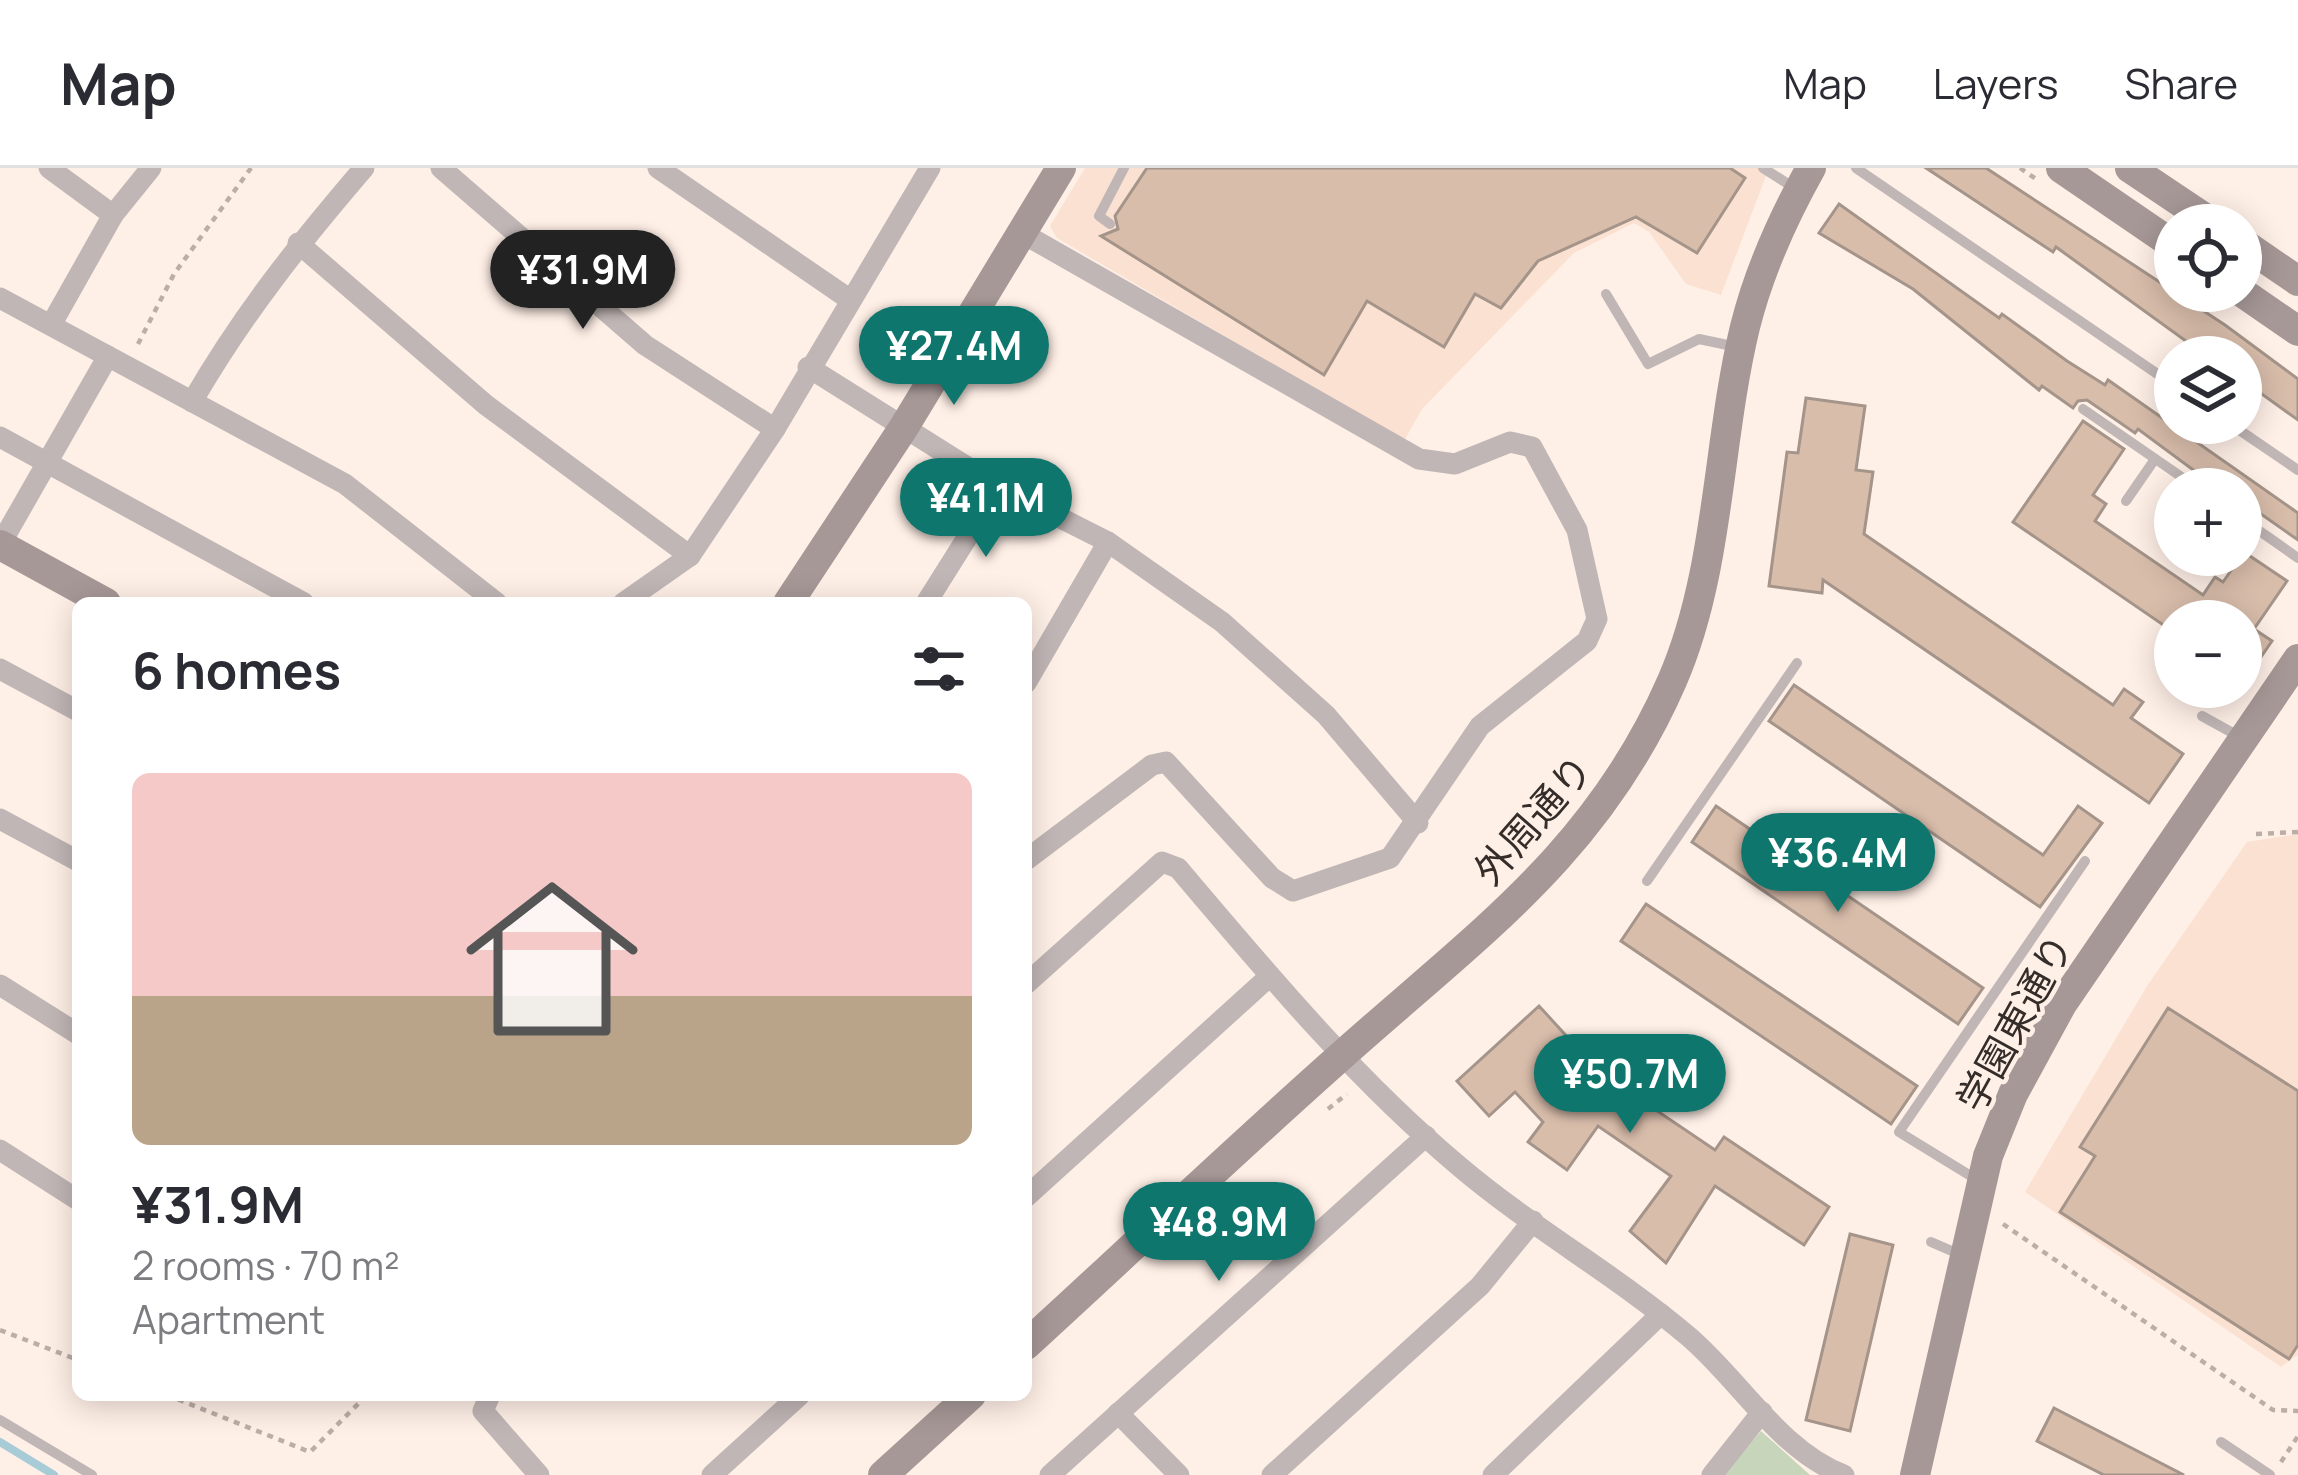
<!DOCTYPE html>
<html lang="en">
<head>
<meta charset="utf-8">
<style>
  :root { --surface:#fff; --page:#f7f7f7; --text:#2b2b33; --muted:#7c7c81; --line:#e1e1e2; --accent:#0f766e }
  body { margin:0; font-family:Manrope,"Noto Sans JP",sans-serif; background:var(--page); color:var(--text); height:100vh; display:flex; flex-direction:column; font-size:45px; white-space:nowrap }
  * { box-sizing:border-box; margin:0 }
  p { font-size:39px; color:var(--muted) }
  .icon { flex:none; width:66px; height:66px; fill:none; stroke:currentColor; stroke-width:2; stroke-linecap:round; stroke-linejoin:round }
  .map { position:relative; flex:1; overflow:hidden }
  .details { position:absolute; left:72px; top:429px; width:960px; height:804px; display:flex; flex-direction:column; background:var(--surface); border-radius:18px; box-shadow:0 6px 30px #0003 }
  .details>* { flex:none }
  .fabs { position:absolute; left:2154px; top:36px; display:grid; gap:24px }
  .fabs a { display:grid; place-items:center; width:108px; height:108px; border-radius:50%; background:var(--surface); box-shadow:0 6px 30px #0003; font-size:60px }
  .price { position:absolute; translate:-50% -102px; padding:0 27px; border-radius:42px; background:var(--accent); color:#fff; font-size:39px; line-height:78px; filter:drop-shadow(0 3px 6px #0008) }
  .price::after { content:''; position:absolute; left:50%; top:72px; width:36px; height:27px; margin-left:-18px; background:inherit; clip-path:polygon(0 0,100% 0,50% 100%) }
  .price.selected { background:#222; color:#fff }
  ul { padding:0; list-style:none }
  li { display:grid; align-content:center; gap:24px; height:636px; padding:0 60px }
  li span { display:grid; place-items:center; height:372px; border-radius:18px; color:#555 }
  li>.icon { margin-inline-start:auto }
  span .icon { width:216px; height:216px; fill:#fffc; stroke-width:1 }
  li b { font-size:51px }
  h2 { display:flex; justify-content:space-between; align-items:center; height:144px; padding:0 60px; font-size:51px }
  header { display:flex; align-items:center; gap:72px; box-sizing:border-box; height:168px; padding:0 60px; background:var(--surface); border-bottom:3px solid var(--line) }
  header strong { font-size:57px }
  nav { display:flex; gap:66px; margin-inline-start:auto; font-size:42px }
  .map>svg:first-child { display:block }
</style>
</head>
<body>
<header>
<strong>Map</strong>
<nav><a>Map</a><a>Layers</a><a>Share</a></nav>
</header>
<div class="map">
<svg width="2298" height="1307" viewBox="0 0 2298 1307">
  <rect width="100%" height="100%" fill="#fff0e7"/>
  <g fill="#fae1d1">
    <path d="M1085 0H1769L1721 127 1686 116 1649 64 1634 55 1574 85 1422 241 1404 273 1057 70 1050 58Z"/>
    <path d="M2298 666V1187L2281 1199 2025 1024 2147 818 2247 674Z"/>
  </g>
  <path fill="#c7d6ba" d="M1761 1263 1810 1307H1722Z"/>
  <g fill="none" stroke-linecap="round" stroke-linejoin="round">
    <path stroke="#a8ccd7" stroke-width="8" d="M0 1274 54 1307"/>
  </g>
  <g fill="#d9bdab" stroke="#a49489" stroke-width="3">
    <path d="M1147 0H1730L1745 10 1697 85 1636 49 1538 93 1501 140 1475 126 1444 179 1367 133 1324 207 1101 68 1118 61 1115 48Z"/>
    <path d="M1926 0H1986L2225 157 2298 211V252L2241 211V189H2208L2056 79 2053 84Z"/>
    <path d="M1839 36 1999 150 2002 146 2067 193 2105 217 2108 212 2298 345V372L2241 332V321H2219L2138 261 2135 265 2087 232 2078 233 2073 240 2042 218 2039 222 1913 121 1819 65Z"/>
    <path d="M1806 230 1865 238 1856 302 1873 304 1864 366 2113 537 2124 521 2143 534 2131 550 2183 586 2149 635 1823 412 1822 425 1769 418 1787 284 1798 285Z"/>
    <path d="M2083 253 2124 281 2093 327 2106 336 2095 353 2203 427 2215 409 2223 414 2244 384 2287 413 2254 461 2272 473 2241 518V453H2175V465L2013 354Z"/>
    <path d="M1794 517 2043 687 2078 638 2102 655 2040 739 1769 553Z"/>
    <path d="M1716 638 1983 820 1958 856 1692 674Z"/>
    <path d="M1646 736 1917 918 1891 956 1621 773Z"/>
    <path d="M1539 838 1571 873 1564 880 1715 982 1724 969 1829 1039 1804 1077 1715 1018 1666 1095 1630 1063 1671 1008 1598 958 1567 1002 1528 974 1543 954 1515 924 1489 948 1457 913Z"/>
    <path d="M2168 840 2298 923V1177L2289 1191 2060 1044 2095 988 2080 979Z"/>
    <path d="M1850 1066 1893 1077 1850 1263 1806 1252Z"/>
    <path d="M2054 1240 2184 1307H2104L2037 1273Z"/>
  </g>
  <g fill="none" stroke-linecap="round" stroke-linejoin="round">
    <g stroke="#baaea6" stroke-width="4.5" stroke-dasharray="6 6" stroke-linecap="butt">
      <path d="M2020 0 2036 11"/>
      <path d="M2202 123 2214 131"/>
      <path d="M138 176 174 106 251 0"/>
      <path d="M2256 666 2298 664"/>
      <path d="M1328 941 1347 926"/>
      <path d="M2003 1056 2273 1242 2298 1243"/>
      <path d="M0 1162 78 1192"/>
      <path d="M167 1227 310 1284 367 1227"/>
      <path d="M2281 1294 2298 1268"/>
    </g>
    <g stroke="#c0b6b5" stroke-width="10">
      <path d="M1763 0 1796 21"/>
      <path d="M1856 0 2175 218"/>
      <path d="M1110 56 1099 48 1124 0"/>
      <path d="M1606 126 1648 196 1699 171 1737 179"/>
      <path d="M2083 241 2199 321"/>
      <path d="M2229 255 2298 302"/>
      <path d="M2126 333 2155 291"/>
      <path d="M2241 350 2298 390"/>
      <path d="M2202 548 2240 569"/>
      <path d="M1647 713 1797 495"/>
      <path d="M1979 1013 1899 964 2085 693"/>
      <path d="M1931 1074 1961 1087"/>
      <path d="M0 1252 92 1307"/>
      <path d="M2221 1274 2270 1307"/>
    </g>
    <g stroke="#c0b6b5" stroke-width="21">
      <path d="M49 0 113 47"/>
      <path d="M441 0 645 177 775 261"/>
      <path d="M658 0 849 131"/>
      <path d="M1022 65 1419 291 1455 296 1510 274 1532 279 1577 362 1597 451 1587 473 1480 558 1390 690 1293 723 1272 710 1166 594 1152 597 1026 692"/>
      <path d="M298 75 486 237 690 388"/>
      <path d="M0 130 345 316 497 435"/>
      <path d="M51 157 113 47 151 0"/>
      <path d="M808 199 999 319 1108 374 1222 454 1326 547 1418 655"/>
      <path d="M192 234C243 146 298 77 364 0"/>
      <path d="M0 269 304 435"/>
      <path d="M0 377 108 188"/>
      <path d="M623 435 690 388 775 261 930 0"/>
      <path d="M926 435 999 319"/>
      <path d="M0 501 78 543"/>
      <path d="M1026 515 1108 374"/>
      <path d="M0 651 78 693"/>
      <path d="M1026 816 1162 694 1178 700C1267 805 1354 910 1460 999 1532 1060 1616 1107 1688 1168 1739 1211 1780 1283 1844 1307"/>
      <path d="M0 817 78 866"/>
      <path d="M0 982 78 1032"/>
      <path d="M1026 1029 1270 808"/>
      <path d="M490 1227 483 1243 539 1307"/>
      <path d="M1118 1245 1179 1307"/>
      <path d="M712 1307 800 1227"/>
      <path d="M1050 1307 1426 968"/>
      <path d="M1272 1307 1480 1118 1533 1053"/>
      <path d="M1493 1307 1661 1146"/>
      <path d="M1712 1307 1762 1244"/>
    </g>
    <g stroke="#a69897" stroke-width="30">
      <path d="M2061 0 2175 78"/>
      <path d="M2130 0 2215 57"/>
      <path d="M2241 74 2298 113"/>
      <path d="M2240 123 2298 163"/>
      <path d="M0 377 106 435"/>
      <path d="M788 435 904 259 1061 0"/>
      <path d="M1026 1177C1131 1081 1234 983 1340 889 1475 768 1597 685 1672 513 1720 403 1717 274 1745 159 1759 103 1783 50 1811 0"/>
      <path d="M883 1307 971 1227"/>
      <path d="M1915 1307 1988 988 2013 926 2062 836 2298 491"/>
    </g>
  </g>
  <g text-anchor="middle" stroke-width="9" stroke-linejoin="round" paint-order="stroke">
    <g font-size="39" fill="#342d29" stroke="#fff0e7">
      <text transform="translate(1533 652) rotate(-49)" y="14">外周通り</text>
      <text transform="translate(2015 855) rotate(-61)" y="14">学園東通り</text>
    </g>
  </g>
</svg>
<div class="fabs">
<a><svg class="icon" aria-label="locate" viewBox="0 0 24 24"><circle cx="12" cy="12" r="6"/><path d="M12 2v4M12 18v4M2 12h4M18 12h4"/></svg></a>
<a><svg class="icon" aria-label="layers" viewBox="0 0 24 24"><path d="M12 4l9 5-9 5-9-5zM3 14l9 5 9-5"/></svg></a>
<a>+</a>
<a>−</a>
</div>
<b class="price selected" style="left:583px;top:164px">¥31.9M</b>
<b class="price" style="left:954px;top:240px">¥27.4M</b>
<b class="price" style="left:986px;top:392px">¥41.1M</b>
<b class="price" style="left:1838px;top:747px">¥36.4M</b>
<b class="price" style="left:1630px;top:968px">¥50.7M</b>
<b class="price" style="left:1219px;top:1116px">¥48.9M</b>
<section class="details">
<h2>6 homes<svg class="icon" aria-label="filters" viewBox="0 0 24 24"><path d="M4 7h16M4 17h16"/><circle cx="9" cy="7" r="2"/><circle cx="15" cy="17" r="2"/></svg></h2>
<ul>
<li><span style="background:linear-gradient(#f6c9c9 60%,#b9a48a 0)"><svg class="icon" aria-label="home" viewBox="0 0 24 24"><path d="M3 11l9-7 9 7M6 9v11h12V9"/></svg></span><div><b>¥31.9M</b><p>2 rooms · 70 m²</p><p>Apartment</p></div></li>
</ul>
</section>
</div>
</body>
</html>
